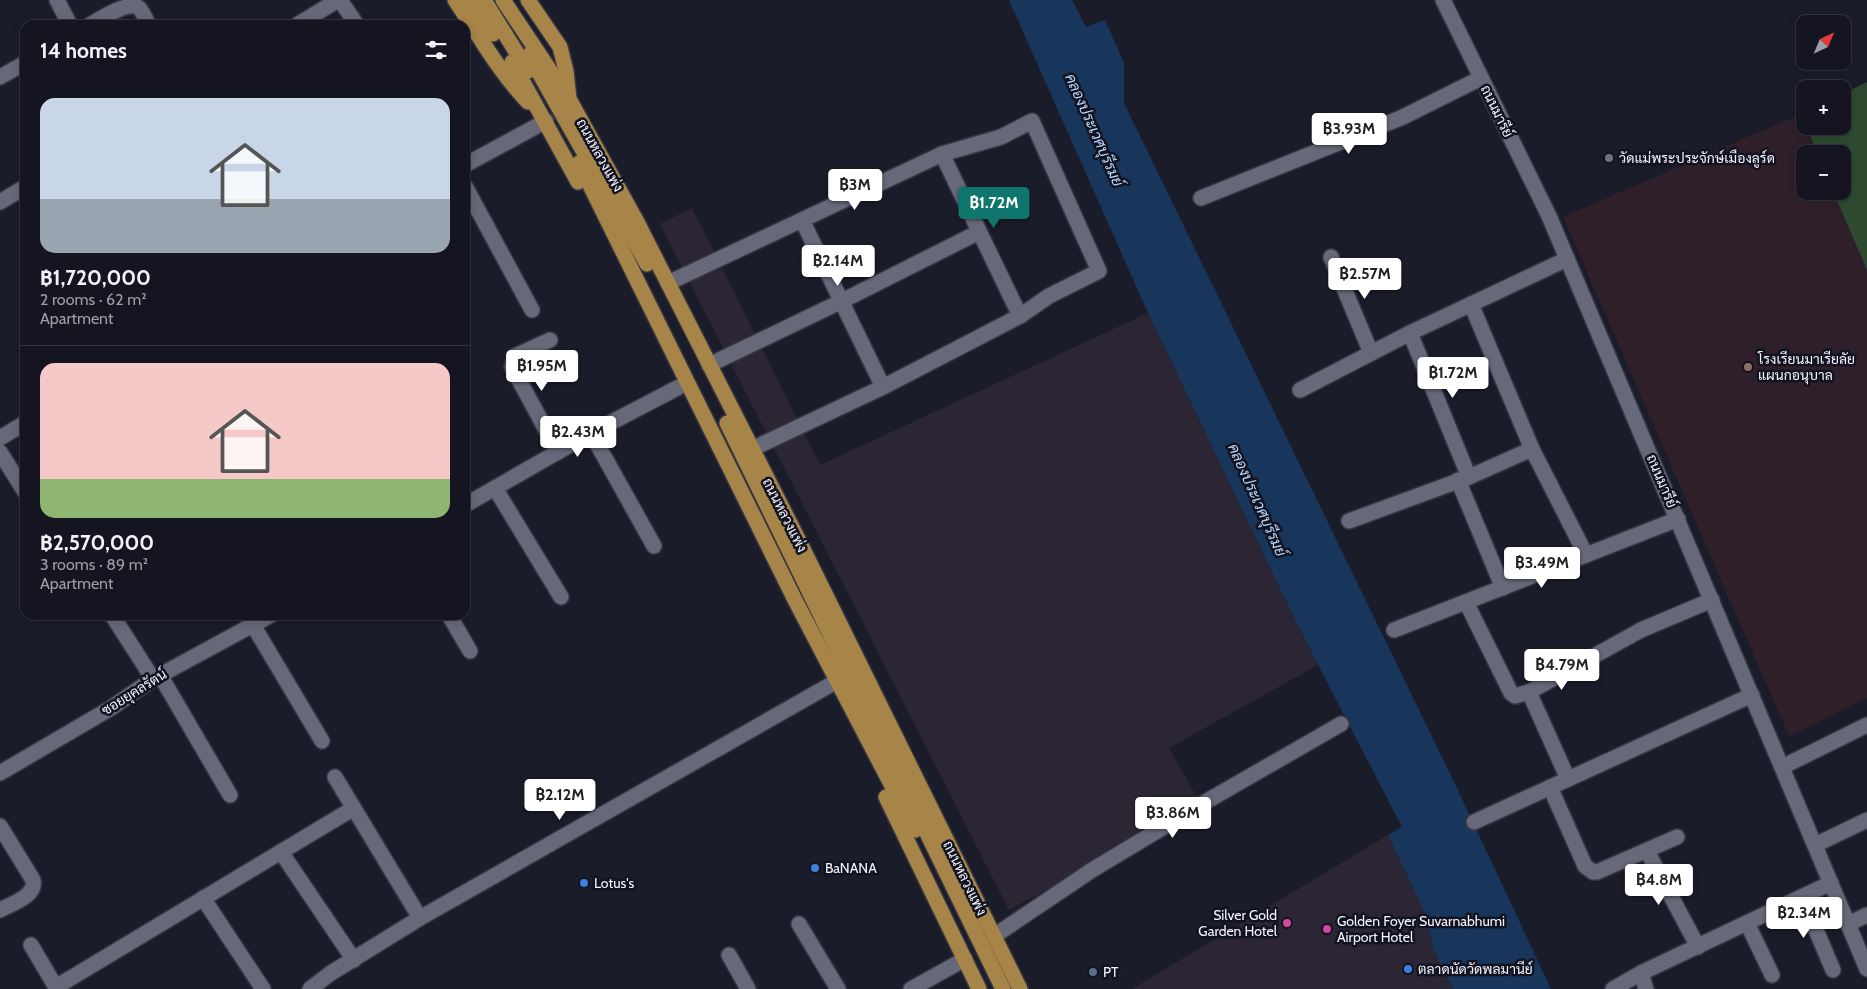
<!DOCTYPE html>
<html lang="en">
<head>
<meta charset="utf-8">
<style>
  :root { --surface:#141520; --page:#1d1e29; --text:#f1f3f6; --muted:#9d9fa5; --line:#33343e; --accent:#0f766e }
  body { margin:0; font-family:Cabin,Sarabun,sans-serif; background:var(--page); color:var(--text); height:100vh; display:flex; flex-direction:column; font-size:19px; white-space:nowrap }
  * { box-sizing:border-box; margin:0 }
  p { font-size:16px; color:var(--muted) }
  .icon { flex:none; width:28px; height:28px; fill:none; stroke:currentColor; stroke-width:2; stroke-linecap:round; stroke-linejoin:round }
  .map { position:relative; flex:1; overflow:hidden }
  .sheet { position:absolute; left:20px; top:20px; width:450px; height:600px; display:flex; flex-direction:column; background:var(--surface); border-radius:15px; box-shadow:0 2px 8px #0003,0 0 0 1px var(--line) }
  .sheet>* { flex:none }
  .needle { width:32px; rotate:44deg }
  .fabs { position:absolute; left:1796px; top:15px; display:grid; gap:10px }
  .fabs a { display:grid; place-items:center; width:55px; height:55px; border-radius:10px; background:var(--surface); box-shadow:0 2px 8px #0003,0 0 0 1px var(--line); font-size:25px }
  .price { position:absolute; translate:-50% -42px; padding:0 11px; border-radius:5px; background:#fff; color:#222; font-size:16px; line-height:32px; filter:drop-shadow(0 1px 2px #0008) }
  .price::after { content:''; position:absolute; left:50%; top:30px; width:15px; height:11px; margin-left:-8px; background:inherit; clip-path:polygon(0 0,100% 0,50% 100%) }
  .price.on { background:var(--accent); color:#fff }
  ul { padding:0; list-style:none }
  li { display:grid; align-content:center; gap:10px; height:265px; padding:0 20px }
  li+li { border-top:1px solid var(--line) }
  li span { display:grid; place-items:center; height:155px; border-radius:15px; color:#555 }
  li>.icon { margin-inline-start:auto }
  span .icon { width:90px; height:90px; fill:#fffc; stroke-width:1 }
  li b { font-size:21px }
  h2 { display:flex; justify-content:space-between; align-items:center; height:60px; padding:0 20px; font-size:21px }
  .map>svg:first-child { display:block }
</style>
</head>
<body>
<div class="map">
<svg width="1867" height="989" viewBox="0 0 1867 989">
  <rect width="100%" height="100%" fill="#1b1c2a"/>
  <g fill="#2c2534">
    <path d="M692 208 820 465 1148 313 1296 622 1318 665 1169 748 1198 799 1082 870 1009 910 660 224Z"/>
    <path d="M1388 835 1427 918 1433 948 1453 989H1132Z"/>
  </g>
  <path fill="#2f1f29" d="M1801 114 1818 154H1805V191H1833L1867 270V698L1792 735 1788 734 1563 217Z"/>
  <path fill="#2e4b32" d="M1867 82V270L1833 191H1842V154H1818L1806 126H1842L1843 94Z"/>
  <path fill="#18365b" d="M1009 0H1072L1086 27 1105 20 1124 63V103L1455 784 1551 989H1453L1433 948 1427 918 1388 835 1402 827 1296 622 1148 313Z"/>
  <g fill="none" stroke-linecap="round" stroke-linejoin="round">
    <defs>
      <g id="minor">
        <path d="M57 0 70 25"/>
        <path d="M340 0 357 25"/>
        <path d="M1443 0 1549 216 1867 969"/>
        <path d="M90 25C100 19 129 0 139 8 143 12 146 20 149 25"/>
        <path d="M297 25 338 0"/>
        <path d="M0 77 25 63"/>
        <path d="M942 154 1020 316"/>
        <path d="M465 165 546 121"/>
        <path d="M465 186 532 310"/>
        <path d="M1201 198 1403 117 1481 78"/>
        <path d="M0 202 25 187"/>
        <path d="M802 220 883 387"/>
        <path d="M1331 257 1371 353"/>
        <path d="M668 283 942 154 1001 137 1032 121 1099 271 1049 296 1020 316 883 387 752 449"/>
        <path d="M1471 304 1532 449 1586 555"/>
        <path d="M1410 333 1469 477"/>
        <path d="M550 340 515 356 512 367 558 452"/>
        <path d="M709 365 842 301 979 232"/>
        <path d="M1300 390 1410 333 1567 259"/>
        <path d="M591 433 654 546"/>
        <path d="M0 438 25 423"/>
        <path d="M0 452 25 492"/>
        <path d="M1458 480 1503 588"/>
        <path d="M495 488 561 597"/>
        <path d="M465 505 591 433 679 387"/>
        <path d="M1349 521 1469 477 1532 449"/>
        <path d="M1466 602 1511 693 1515 696 1529 692 1641 630 1712 600"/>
        <path d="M112 615 153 679"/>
        <path d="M449 615 470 651"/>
        <path d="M253 625 322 741"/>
        <path d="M1394 630 1678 519"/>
        <path d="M160 675 230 795"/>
        <path d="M1529 692 1568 779"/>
        <path d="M1782 767 1867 725"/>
        <path d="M0 773 111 708 153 679 271 615"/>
        <path d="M335 777 420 918"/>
        <path d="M1550 787 1585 866 1593 872H1597L1677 837"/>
        <path d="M1474 822 1752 695"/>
        <path d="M0 826 33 880C37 896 11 904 0 910"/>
        <path d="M1815 845 1867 820"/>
        <path d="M1647 851 1698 947"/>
        <path d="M281 852 354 960"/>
        <path d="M1802 897 1833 970"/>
        <path d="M203 898 263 989"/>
        <path d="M1747 923 1772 975"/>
        <path d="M799 924 838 989"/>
        <path d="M1848 924 1867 915"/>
        <path d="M994 936 1092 870 1207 801 1341 724"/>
        <path d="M31 945 57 989"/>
        <path d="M729 955 748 989"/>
        <path d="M1641 973 1646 989"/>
        <path d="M56 987 354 808"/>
        <path d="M310 989 331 973 420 918 830 685"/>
        <path d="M911 989 965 959"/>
        <path d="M1613 989 1641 973 1831 883"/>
      </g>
      <g id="primary">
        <path d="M455 0C478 34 499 72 528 102"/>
        <path d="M471 0 493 34"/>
        <path d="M484 0 528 71"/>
        <path d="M503 0 569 99 637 222 799 541 1020 989"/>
        <path d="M528 0 560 47 566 71 569 98"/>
        <path d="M529 55 647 264"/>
        <path d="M512 62 578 182"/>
        <path d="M579 163 795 600 915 830"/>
        <path d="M727 423 1003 989"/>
        <path d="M886 797 979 989"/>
      </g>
    </defs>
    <use href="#minor" stroke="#353641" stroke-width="18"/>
    <use href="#primary" stroke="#353641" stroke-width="18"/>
    <use href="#minor" stroke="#67697a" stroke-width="15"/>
    <use href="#primary" stroke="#a78548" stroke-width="15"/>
  </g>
  <circle fill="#6b7280" stroke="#121320" stroke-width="2" cx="1609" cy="158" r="5"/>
  <circle fill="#8d6e63" stroke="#121320" stroke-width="2" cx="1748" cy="367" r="5"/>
  <g fill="#3f7fe0" stroke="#121320" stroke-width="2">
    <circle cx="815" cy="868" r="5"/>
    <circle cx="584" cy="883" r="5"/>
    <circle cx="1408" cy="969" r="5"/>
  </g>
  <g fill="#d1479c" stroke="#121320" stroke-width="2">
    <circle cx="1287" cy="923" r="5"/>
    <circle cx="1327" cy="929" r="5"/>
  </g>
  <circle fill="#5c6f8a" stroke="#121320" stroke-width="2" cx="1093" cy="972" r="5"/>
  <g text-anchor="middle" stroke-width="5" stroke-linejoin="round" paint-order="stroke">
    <g font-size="14" fill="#f3f4fe" stroke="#121320">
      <text transform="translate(1497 111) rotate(64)" y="5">ถนนมารีย์</text>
      <text transform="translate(600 155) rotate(61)" y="5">ถนนหลวงแพ่ง</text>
      <text transform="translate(1662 481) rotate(67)" y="5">ถนนมารีย์</text>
      <text transform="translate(785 515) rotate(63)" y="5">ถนนหลวงแพ่ง</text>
      <text transform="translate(134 692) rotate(-32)" y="5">ซอยยุคลรัตน์</text>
      <text transform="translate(965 878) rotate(64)" y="5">ถนนหลวงแพ่ง</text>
    </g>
    <g font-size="14" fill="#f3f4fe" stroke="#121320" text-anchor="start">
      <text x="1619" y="163">วัดแม่พระประจักษ์เมืองลูร์ด</text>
      <text x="1758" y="364">โรงเรียนมาเรียลัย<tspan x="1758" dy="16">แผนกอนุบาล</tspan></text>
      <text x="825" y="873">BaNANA</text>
      <text x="594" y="888">Lotus's</text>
      <text x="1277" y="920" text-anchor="end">Silver Gold<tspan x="1277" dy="16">Garden Hotel</tspan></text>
      <text x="1337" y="926">Golden Foyer Suvarnabhumi<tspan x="1337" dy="16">Airport Hotel</tspan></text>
      <text x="1418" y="974">ตลาดนัดวัดพลมานีย์</text>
      <text x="1103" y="977">PT</text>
    </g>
    <g font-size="15" font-style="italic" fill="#b9d6fd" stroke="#121320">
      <text transform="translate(1094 130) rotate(66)" y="5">คลองประเวศบุรีรมย์</text>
      <text transform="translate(1257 500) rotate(66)" y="5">คลองประเวศบุรีรมย์</text>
    </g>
  </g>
</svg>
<div class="fabs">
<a><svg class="needle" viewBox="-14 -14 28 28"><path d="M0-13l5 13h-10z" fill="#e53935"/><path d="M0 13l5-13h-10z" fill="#9d9fa5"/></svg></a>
<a>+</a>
<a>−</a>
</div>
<b class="price" style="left:1349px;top:155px">฿3.93M</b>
<b class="price" style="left:855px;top:211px">฿3M</b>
<b class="price on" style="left:994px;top:229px">฿1.72M</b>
<b class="price" style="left:838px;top:287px">฿2.14M</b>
<b class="price" style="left:1365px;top:300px">฿2.57M</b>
<b class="price" style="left:542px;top:392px">฿1.95M</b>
<b class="price" style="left:1453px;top:399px">฿1.72M</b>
<b class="price" style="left:578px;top:458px">฿2.43M</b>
<b class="price" style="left:1542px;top:589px">฿3.49M</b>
<b class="price" style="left:1562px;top:691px">฿4.79M</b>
<b class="price" style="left:560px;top:821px">฿2.12M</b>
<b class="price" style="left:1173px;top:839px">฿3.86M</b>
<b class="price" style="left:1659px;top:906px">฿4.8M</b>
<b class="price" style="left:1804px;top:939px">฿2.34M</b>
<section class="sheet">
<h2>14 homes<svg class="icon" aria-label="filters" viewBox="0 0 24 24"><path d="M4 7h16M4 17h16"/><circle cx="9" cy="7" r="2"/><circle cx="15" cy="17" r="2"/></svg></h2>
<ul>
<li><span style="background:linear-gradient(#c9d6e8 65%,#9aa5b1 0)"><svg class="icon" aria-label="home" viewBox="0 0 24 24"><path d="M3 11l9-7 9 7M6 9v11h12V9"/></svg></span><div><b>฿1,720,000</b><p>2 rooms · 62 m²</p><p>Apartment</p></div></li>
<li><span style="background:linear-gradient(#f6c9c9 75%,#8fb573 0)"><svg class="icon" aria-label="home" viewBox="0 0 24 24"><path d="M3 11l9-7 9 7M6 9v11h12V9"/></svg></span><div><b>฿2,570,000</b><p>3 rooms · 89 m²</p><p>Apartment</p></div></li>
</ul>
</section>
</div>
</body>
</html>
